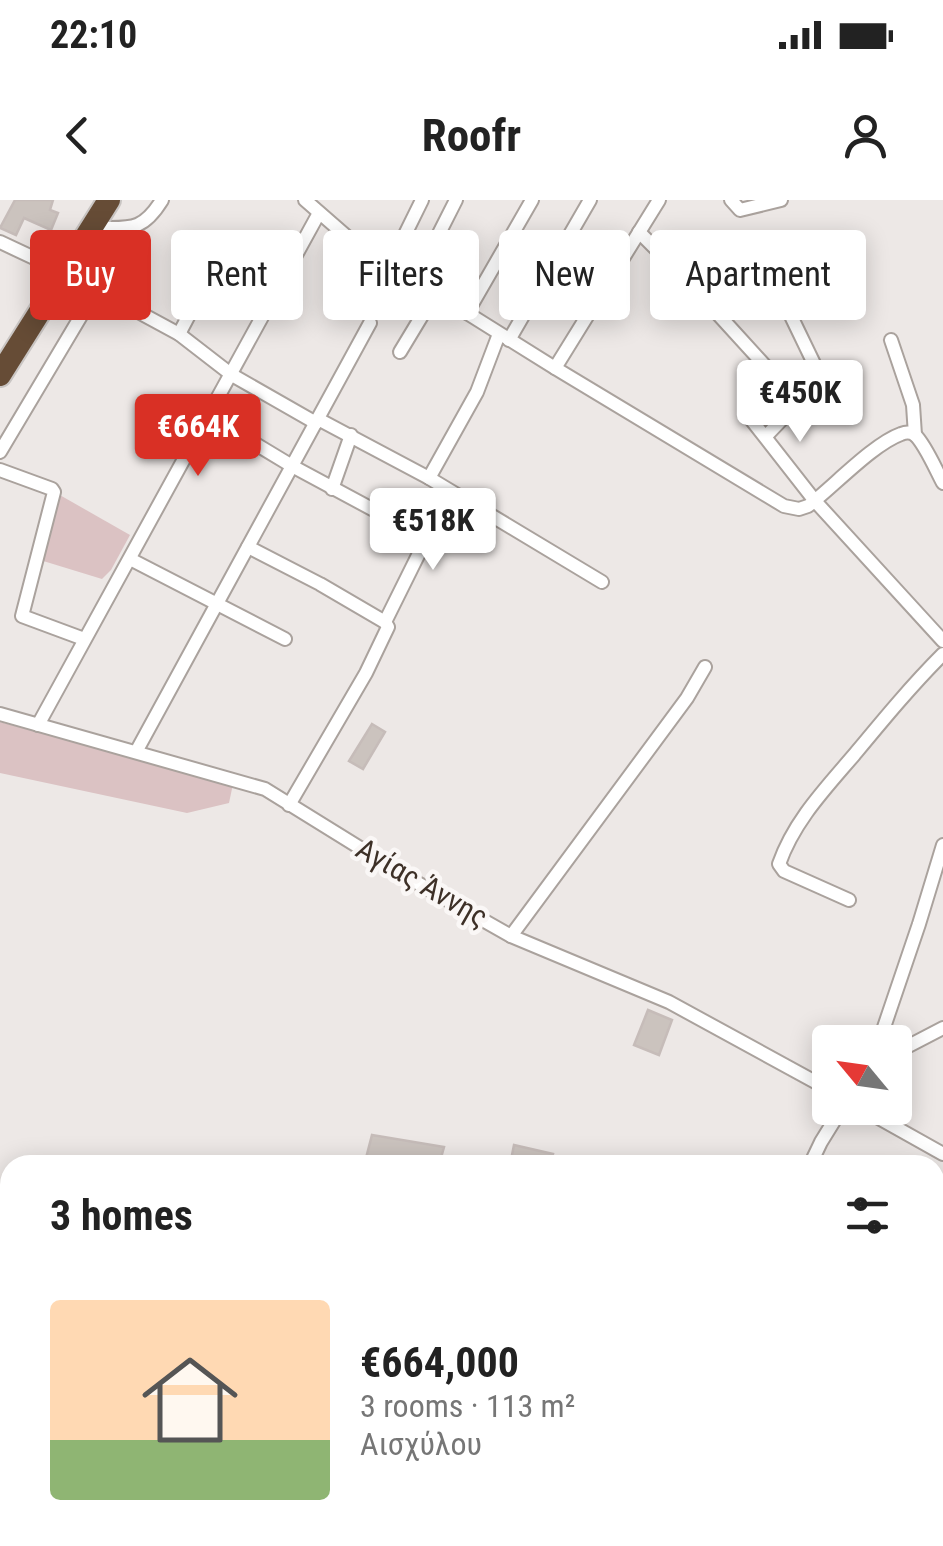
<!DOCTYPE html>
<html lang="en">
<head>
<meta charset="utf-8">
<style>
  :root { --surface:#fff; --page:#f6f6f6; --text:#222; --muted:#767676; --line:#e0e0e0; --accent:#d93025 }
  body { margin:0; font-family:"Roboto Condensed",sans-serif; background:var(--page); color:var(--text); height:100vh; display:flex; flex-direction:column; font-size:38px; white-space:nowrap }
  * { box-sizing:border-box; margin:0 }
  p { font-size:32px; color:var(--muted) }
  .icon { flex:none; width:55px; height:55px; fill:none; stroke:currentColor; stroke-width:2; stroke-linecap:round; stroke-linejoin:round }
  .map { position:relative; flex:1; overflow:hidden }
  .drawer { position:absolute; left:0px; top:955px; width:945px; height:392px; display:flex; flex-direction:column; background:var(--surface); border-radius:30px 30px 0 0; box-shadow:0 5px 25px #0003 }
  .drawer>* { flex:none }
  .hud { position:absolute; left:30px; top:30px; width:885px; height:90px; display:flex; gap:20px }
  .needle { width:65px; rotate:299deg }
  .controls { position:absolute; left:812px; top:825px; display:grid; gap:20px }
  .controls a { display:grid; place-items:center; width:100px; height:100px; border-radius:10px; background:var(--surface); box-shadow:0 5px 25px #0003; font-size:50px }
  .price { position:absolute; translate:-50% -85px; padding:0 22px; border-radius:10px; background:#fff; color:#222; font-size:32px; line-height:65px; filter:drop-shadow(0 2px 5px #0008) }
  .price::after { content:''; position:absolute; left:50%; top:60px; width:30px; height:22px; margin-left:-15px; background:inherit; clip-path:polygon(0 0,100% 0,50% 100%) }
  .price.active { background:var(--accent); color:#fff }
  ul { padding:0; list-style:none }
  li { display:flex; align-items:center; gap:30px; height:250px; padding:0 50px }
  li+li { border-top:2px solid var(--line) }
  li span { display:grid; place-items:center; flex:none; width:280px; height:200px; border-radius:10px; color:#555 }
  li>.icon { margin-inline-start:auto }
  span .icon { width:120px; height:120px; fill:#fffc; stroke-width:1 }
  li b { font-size:42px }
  h2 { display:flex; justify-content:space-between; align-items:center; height:120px; padding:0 50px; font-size:42px }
  .tag { padding:0 35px; border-radius:10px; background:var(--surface); box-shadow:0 5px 25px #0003; font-size:35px; line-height:90px }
  .tag.active { background:var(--accent); color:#fff }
  .status { display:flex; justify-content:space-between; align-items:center; height:70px; padding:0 50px; background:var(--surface); direction:ltr }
  .status svg { height:28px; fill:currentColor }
  header { display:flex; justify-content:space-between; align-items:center; height:130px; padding:0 50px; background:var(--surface); font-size:45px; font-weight:700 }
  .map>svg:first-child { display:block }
</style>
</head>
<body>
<div class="status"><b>22:10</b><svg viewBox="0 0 49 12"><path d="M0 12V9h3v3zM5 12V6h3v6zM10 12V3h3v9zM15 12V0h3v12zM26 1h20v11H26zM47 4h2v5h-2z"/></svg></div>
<header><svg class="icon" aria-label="back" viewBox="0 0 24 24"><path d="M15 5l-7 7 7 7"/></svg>Roofr<svg class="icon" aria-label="person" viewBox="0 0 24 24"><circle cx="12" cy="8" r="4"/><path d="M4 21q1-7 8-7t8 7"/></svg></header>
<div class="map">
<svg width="943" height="1346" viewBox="0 0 943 1346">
  <rect width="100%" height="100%" fill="#ede8e6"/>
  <g fill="#dbc2c3">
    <path d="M58 294 130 335 111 370 102 379 40 360Z"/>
    <path d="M0 522 233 584 229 603 187 613 0 573Z"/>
    <path d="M935 1146 943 1150V1346H889L891 1338H935Z"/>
  </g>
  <g fill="#cbc3be" stroke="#c6bcb9" stroke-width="2.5">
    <path d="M15 0H53L50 10 58 13 51 30 24 18 16 35 0 28Z"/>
    <path d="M372 524 385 532 363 569 349 561Z"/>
    <path d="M648 810 672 820 659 855 634 845Z"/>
    <path d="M372 935 444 947 439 965H384L365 962Z"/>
    <path d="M514 945 553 954 550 965H510Z"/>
  </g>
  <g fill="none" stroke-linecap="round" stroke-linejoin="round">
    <defs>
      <g id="street">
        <path d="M305 0 352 41 555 168 784 306 799 309 808 306C833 287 873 244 901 234 906 232 911 232 915 235 925 244 936 270 943 283"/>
        <path d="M731 0 740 10 781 0"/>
        <path d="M91 28C128 27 141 34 162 0"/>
        <path d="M639 32 686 79 798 202"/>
        <path d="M0 42 47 64"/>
        <path d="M390 65 422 0"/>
        <path d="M415 81 456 0"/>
        <path d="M83 82 179 134 232 175 316 223"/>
        <path d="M467 113 532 0"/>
        <path d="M179 134 228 41"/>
        <path d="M509 140 590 0"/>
        <path d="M891 140 913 205 915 235"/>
        <path d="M400 152 435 94"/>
        <path d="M555 168 659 0"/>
        <path d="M209 216 292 266 426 338"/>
        <path d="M750 218 815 301 943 441"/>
        <path d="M318 219 429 278 602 382"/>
        <path d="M766 236 789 212 819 174 778 89"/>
        <path d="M0 252 97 89"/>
        <path d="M0 270 52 289 54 292 22 416 84 439"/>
        <path d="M429 278 477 192 499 134"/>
        <path d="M332 289 351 235"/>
        <path d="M248 347 320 384 385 422 388 427 366 473 289 605"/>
        <path d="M130 359 285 439"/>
        <path d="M385 422 443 305"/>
        <path d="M0 514 265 589 407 677 511 736 669 802 830 890"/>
        <path d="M38 525 319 13"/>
        <path d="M136 552 370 123"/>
        <path d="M849 700 784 671 779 664C794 621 825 589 854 555 883 520 911 486 943 454"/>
        <path d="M511 736 687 498 705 467"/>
        <path d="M879 842 919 724 943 645"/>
        <path d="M895 853 943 828"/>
        <path d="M861 908 943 954"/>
        <path d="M810 965 821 942 842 908"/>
        <path d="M935 1304 943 1307"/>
        <path d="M550 1346 554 1338"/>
      </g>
      <g id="highway">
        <path d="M73 57 109 0"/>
        <path d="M0 175 56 86"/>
      </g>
    </defs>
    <use href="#street" stroke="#aaa29d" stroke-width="16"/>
    <use href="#highway" stroke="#c9c5c3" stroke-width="26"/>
    <use href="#street" stroke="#fff" stroke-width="12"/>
    <use href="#highway" stroke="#664c36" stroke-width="22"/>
    <defs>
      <path id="highway-bridge" d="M56 86 73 57"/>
    </defs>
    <use href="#highway-bridge" stroke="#c9c5c3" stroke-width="26" stroke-linecap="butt"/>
    <use href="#highway-bridge" stroke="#664c36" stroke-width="22"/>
  </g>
  <g text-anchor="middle" stroke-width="9" stroke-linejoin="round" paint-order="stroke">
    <g font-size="30" fill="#3d3027" stroke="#faf7f6">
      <text transform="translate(422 683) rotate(30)" y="10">Αγίας Άννης</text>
    </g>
  </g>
</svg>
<div class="controls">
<a><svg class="needle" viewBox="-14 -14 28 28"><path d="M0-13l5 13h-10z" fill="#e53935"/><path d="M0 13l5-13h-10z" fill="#767676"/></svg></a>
</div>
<b class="price" style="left:800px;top:245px">€450K</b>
<b class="price active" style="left:198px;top:279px">€664K</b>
<b class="price" style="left:433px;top:373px">€518K</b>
<div class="hud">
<a class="tag active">Buy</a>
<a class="tag">Rent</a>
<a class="tag">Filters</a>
<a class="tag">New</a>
<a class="tag">Apartment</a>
</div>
<section class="drawer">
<h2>3 homes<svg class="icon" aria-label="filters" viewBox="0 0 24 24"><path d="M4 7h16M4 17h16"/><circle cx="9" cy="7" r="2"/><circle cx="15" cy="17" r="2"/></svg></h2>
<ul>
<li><span style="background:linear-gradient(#ffd9b3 70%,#8fb573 0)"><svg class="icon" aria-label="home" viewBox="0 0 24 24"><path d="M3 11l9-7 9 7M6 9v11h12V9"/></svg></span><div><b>€664,000</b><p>3 rooms · 113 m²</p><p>Αισχύλου</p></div></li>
</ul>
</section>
</div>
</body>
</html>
